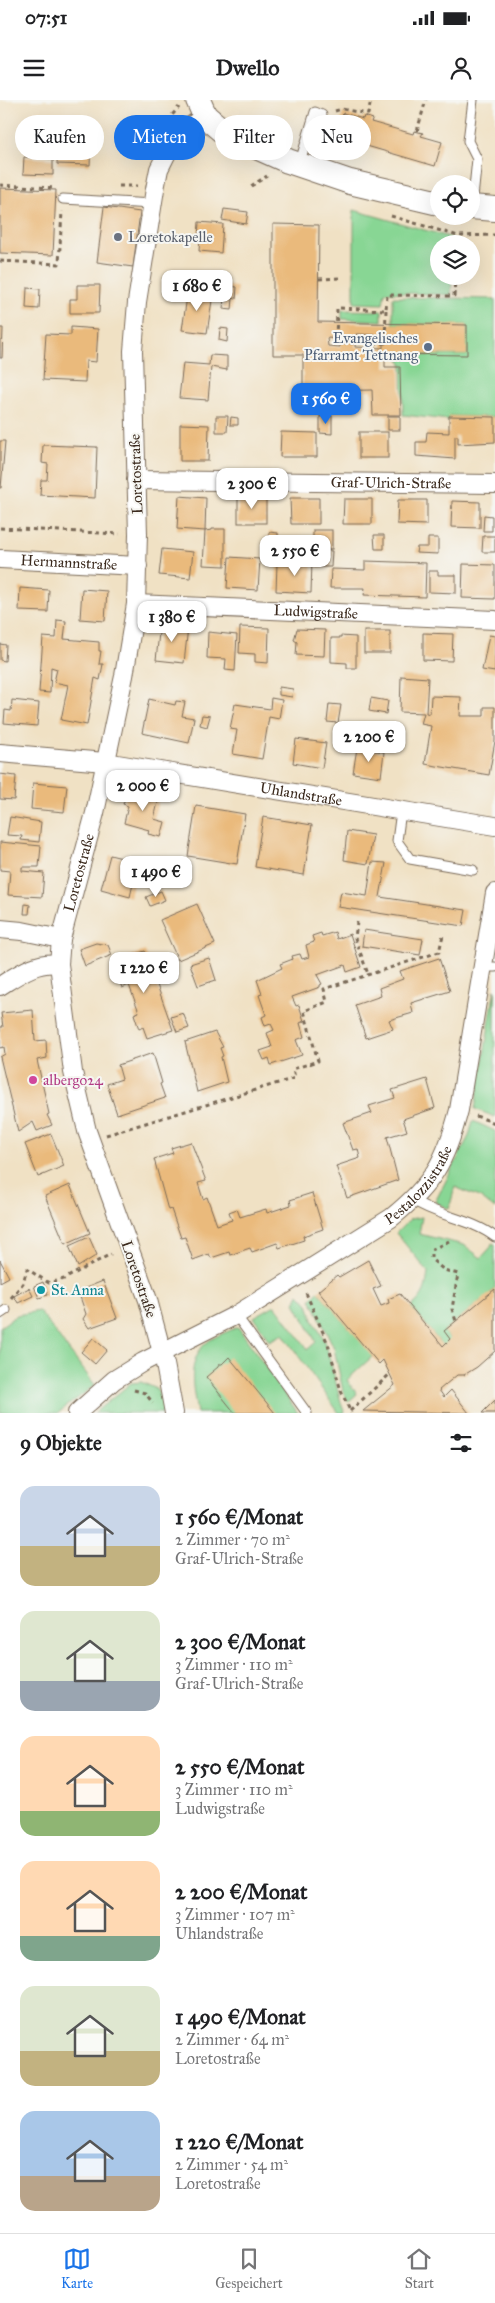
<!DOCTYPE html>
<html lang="de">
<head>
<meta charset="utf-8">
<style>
  :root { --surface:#fff; --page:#f2f2f2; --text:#202124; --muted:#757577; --line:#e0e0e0; --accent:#1a73e8 }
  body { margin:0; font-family:"IM FELL Great Primer",serif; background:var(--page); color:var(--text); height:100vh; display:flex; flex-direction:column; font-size:19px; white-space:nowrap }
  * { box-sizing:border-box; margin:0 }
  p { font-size:16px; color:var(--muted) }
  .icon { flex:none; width:28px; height:28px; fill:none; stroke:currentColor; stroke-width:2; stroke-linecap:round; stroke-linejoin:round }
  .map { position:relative; height:1313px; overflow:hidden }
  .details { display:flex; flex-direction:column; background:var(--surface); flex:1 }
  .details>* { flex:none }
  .banner { position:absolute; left:15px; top:15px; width:465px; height:45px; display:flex; gap:10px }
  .tools { position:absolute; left:430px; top:75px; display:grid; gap:10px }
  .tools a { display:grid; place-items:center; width:50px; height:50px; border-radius:50%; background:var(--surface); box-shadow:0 5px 20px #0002; font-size:25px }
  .price { position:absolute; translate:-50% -42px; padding:0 11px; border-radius:10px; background:#fff; color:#222; font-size:16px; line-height:32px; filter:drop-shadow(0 1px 2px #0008) }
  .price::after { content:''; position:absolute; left:50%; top:30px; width:15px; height:11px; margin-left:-8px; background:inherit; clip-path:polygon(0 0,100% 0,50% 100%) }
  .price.active { background:var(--accent); color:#fff }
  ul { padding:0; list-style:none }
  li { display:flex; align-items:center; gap:15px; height:125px; padding:0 20px }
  li span { display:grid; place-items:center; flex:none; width:140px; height:100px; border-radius:15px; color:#555 }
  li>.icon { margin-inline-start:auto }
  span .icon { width:60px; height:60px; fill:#fffc; stroke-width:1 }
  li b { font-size:21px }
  h2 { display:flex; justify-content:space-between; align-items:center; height:60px; padding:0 20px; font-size:21px }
  .tag { padding:0 18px; border-radius:22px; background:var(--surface); box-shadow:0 5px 20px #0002; font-size:18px; line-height:45px }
  .tag.active { background:var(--accent); color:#fff }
  .status { display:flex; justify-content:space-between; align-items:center; height:35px; padding:0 25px; background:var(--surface); direction:ltr }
  .status svg { height:14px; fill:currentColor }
  header { display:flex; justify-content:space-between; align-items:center; height:65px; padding:0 20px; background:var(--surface); font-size:22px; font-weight:700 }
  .menu { display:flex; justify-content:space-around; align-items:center; height:70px; border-top:1px solid var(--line); background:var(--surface); font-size:14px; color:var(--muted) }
  .menu a { display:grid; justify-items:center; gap:2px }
  .menu .active { color:var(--accent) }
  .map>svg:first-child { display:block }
</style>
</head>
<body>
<div class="status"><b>07:51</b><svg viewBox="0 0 49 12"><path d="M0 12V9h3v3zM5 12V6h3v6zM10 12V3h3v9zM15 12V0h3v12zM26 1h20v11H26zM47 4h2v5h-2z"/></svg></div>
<header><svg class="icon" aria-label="menu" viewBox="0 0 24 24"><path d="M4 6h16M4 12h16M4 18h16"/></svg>Dwello<svg class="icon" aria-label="person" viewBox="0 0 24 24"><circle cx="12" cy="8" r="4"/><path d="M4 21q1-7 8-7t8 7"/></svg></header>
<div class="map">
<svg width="495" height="1313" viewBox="0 0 495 1313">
  <rect width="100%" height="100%" fill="#f6f6f2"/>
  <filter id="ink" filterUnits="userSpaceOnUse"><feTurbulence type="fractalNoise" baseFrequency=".02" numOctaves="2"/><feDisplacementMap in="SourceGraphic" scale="10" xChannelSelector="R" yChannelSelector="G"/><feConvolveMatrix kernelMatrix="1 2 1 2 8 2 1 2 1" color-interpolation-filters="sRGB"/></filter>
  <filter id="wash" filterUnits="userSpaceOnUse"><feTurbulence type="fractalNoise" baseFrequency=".0096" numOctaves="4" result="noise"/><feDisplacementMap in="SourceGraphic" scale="20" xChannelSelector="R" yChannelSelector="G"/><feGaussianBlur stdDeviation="1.12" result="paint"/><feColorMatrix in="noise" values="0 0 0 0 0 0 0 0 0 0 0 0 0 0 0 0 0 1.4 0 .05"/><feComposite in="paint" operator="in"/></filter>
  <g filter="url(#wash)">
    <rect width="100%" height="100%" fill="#f0e1c4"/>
    <g fill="#88d694" stroke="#628059">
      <path d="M354 110 453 138V144H439V176H452L451 195 385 192 383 204 354 203Z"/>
      <path d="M393 197 495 199V317L449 316V320L403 315 402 264 397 255H467V225L393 224Z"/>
      <path d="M342 210 382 211V221L342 219Z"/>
      <path d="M495 889V1017L475 1009Z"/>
      <path d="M473 1021 495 1031V1109L481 1098 455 1087 449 1109 435 1102 469 1036Z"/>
      <path d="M422 1117 419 1134 464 1145 481 1158 491 1147 492 1143 495 1145V1189L444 1231 450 1239 443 1246 411 1207C424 1196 426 1189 428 1172L396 1133 410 1119Z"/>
      <path d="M318 1191 373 1256 347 1280 357 1294 348 1302 343 1291 334 1248 311 1199Z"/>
      <path d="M299 1194 308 1204 313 1220 325 1241 342 1306 345 1313H339L283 1234 269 1241 254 1217 275 1205 308 1249 316 1242 295 1203Z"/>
      <path d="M39 1211 95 1285 58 1313H0V1227L17 1215Z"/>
      <path d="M238 1227 298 1313H197C193 1289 185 1257 210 1240 218 1235 229 1231 238 1227Z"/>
      <path d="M141 1282 157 1289 163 1304 164 1313H94L131 1283Z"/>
    </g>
    <g id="blocks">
      <g fill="#eaba7c" fill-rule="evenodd">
        <path d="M343 13 363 19 364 16 373 19 371 22 413 34 414 31 423 33 421 36 442 42 435 66 336 37Z"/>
        <path d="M59 21 92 23 90 65 57 64Z"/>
        <path d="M24 57 53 59V75L23 74Z"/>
        <path d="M0 88 56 90 53 155 0 153Z"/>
        <path d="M104 107 140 112 133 167 97 162Z"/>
        <path d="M224 109 248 112 246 124 222 120Z"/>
        <path d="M199 122 223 124 221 153 199 151 200 139H198Z"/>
        <path d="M273 124 319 125 318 222 467 225V255L385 254V267H400L401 315H373L372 290 303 291V255H273ZM356 234 383 235V248L355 247ZM327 238 340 239V247L328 246Z"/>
        <path d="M77 185H100L99 213H70V199H77Z"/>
        <path d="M219 185 237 187 236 199 233 198 232 210 223 209 224 197H217Z"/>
        <path d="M27 188 40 189 39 209 26 208Z"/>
        <path d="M188 190 213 194 207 233 182 230Z"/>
        <path d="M71 227 98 229 96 262 86 261 85 282 43 280 46 234 71 235Z"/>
        <path d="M0 228H3L2 258H0Z"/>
        <path d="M220 228 228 229 227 242 219 240Z"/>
        <path d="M210 255 227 256V270L211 267 208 300 179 298 183 263 209 265Z"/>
        <path d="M216 316H228L227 332H216Z"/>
        <path d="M320 316H332V334L320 333Z"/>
        <rect x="388" y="316" width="12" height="14"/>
        <path d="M449 316 495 317V342L458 344V336H455V359L416 356V342H426L427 332 449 333Z"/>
        <path d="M231 317 238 318V325H230Z"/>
        <path d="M180 324 209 325 208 361H180Z"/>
        <path d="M281 332 317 333V357H280Z"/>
        <rect x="359" y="332" width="29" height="26"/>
        <path d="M0 341H5L1 388H0Z"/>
        <path d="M43 345 97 347 95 398 40 395 41 380H47L48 364 42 363Z"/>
        <path d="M179 396 206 398 205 431 177 429Z"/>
        <rect x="238" y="397" width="28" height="26"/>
        <path d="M290 398H319V424H291Z"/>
        <path d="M344 399H372V424H343Z"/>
        <path d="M398 400H427V425L397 424Z"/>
        <path d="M452 401 480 402V428L451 427Z"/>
        <path d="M484 415 492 416V431H483Z"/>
        <path d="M212 429H225V466L203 465 205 431 212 430Z"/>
        <rect x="313" y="430" width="19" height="19"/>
        <path d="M269 432 278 433V449H269Z"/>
        <path d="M374 435H384V449H375Z"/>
        <path d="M483 436H495V452H482Z"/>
        <path d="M428 438H438V454L416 453 417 447H428Z"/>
        <path d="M162 449 193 452 190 478 159 475Z"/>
        <path d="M315 450 332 451 331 467H314Z"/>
        <path d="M229 457 260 459 258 490 227 488Z"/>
        <path d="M289 460 312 461 311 493 276 491 277 464 288 465Z"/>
        <path d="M365 461 426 463 425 497 364 495 365 488H330L331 469 365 470Z"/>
        <path d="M463 464 495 465V499L462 498Z"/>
        <path d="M429 471H438V475H456V493L429 492Z"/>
        <path d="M20 488 49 490 48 512 19 511Z"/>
        <path d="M82 489 107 491 105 521 80 519Z"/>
        <path d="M57 520 66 521 64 539 99 542V551H101L99 564H103L100 580 95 578 87 625 61 620 68 585 54 582 57 569 51 567 50 593 39 592 43 537 56 538Z"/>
        <path d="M160 524 188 527 184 563 156 560Z"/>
        <path d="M240 527 269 528 268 563 255 562V554L239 553Z"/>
        <path d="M297 529 325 530 324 556 296 555 297 542 294 540Z"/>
        <rect x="364" y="531" width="26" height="22"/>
        <path d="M208 532 237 535 235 571 225 570 226 559 207 558Z"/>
        <path d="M423 533 453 534 452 561 423 560Z"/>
        <path d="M489 535 495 536V572L482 570Z"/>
        <path d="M340 536 356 537V568H347V563L331 562V538H340Z"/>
        <path d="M0 544 6 545 5 561 0 560Z"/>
        <path d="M401 576 428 578 426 613 430 614 431 596 461 597 460 616H484V607H495V641L489 675 425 664 431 626 421 624 424 613 400 612Z"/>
        <path d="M279 587 293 589 292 597 279 595Z"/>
        <path d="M271 598 282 600 279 619 269 617 262 659 233 654 237 630 230 629 235 604 270 609Z"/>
        <path d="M371 598 388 601 386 614 369 611Z"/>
        <path d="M149 599 175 605 176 601 185 602 182 616 194 618 189 643 142 633Z"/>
        <path d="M12 600 39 603 37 626 4 623 5 610 11 611Z"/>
        <path d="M329 604 341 605 338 623 327 622Z"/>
        <path d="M202 615 210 616 207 627 200 625Z"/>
        <path d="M296 639 326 643 322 668 293 663Z"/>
        <path d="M357 648 384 652 381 677 353 673Z"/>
        <path d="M0 674 16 676 14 700 0 699Z"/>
        <path d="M33 683 67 686 64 712 31 709Z"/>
        <path d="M128 689 159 698 154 719 165 722 161 737 148 734 149 730 124 723 128 706 123 704Z"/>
        <path d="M196 706 245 714 237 764 188 756Z"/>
        <path d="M10 717 41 722 39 742 21 740 22 736 7 735Z"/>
        <path d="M263 717 312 725 304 775 255 767Z"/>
        <path d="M347 731 373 735 368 764 344 760Z"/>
        <path d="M0 742 41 746 39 767H22V771L44 773 42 797 8 795 10 771 0 770Z"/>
        <path d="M110 755 138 762 130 797 101 789Z"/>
        <path d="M372 762 386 763 380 797 466 810 463 826 338 807 341 792 367 796Z"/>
        <path d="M161 791 165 800 150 806 146 797Z"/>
        <path d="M25 804 30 805 29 814H24Z"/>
        <path d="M197 804 215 844 178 860 160 820Z"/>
        <path d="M364 830 423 839 420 855 362 846Z"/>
        <path d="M335 832 337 839 350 834 361 867 347 872 345 865 317 875 322 884 320 885V887L292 897 296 906 299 905 304 921 300 923 304 937 296 940 302 955 271 965 269 958 264 960 260 951 272 947 267 933 274 930 271 924 265 926 262 917 266 915 259 895 262 894 257 880 282 868 280 864 293 859 292 856 300 854 302 859 309 857 306 845 314 842 312 836 321 833 322 836Z"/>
        <path d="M96 843 108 845 112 855 85 866 79 849Z"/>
        <path d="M145 851 173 930 147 938 143 927 139 929 134 914 139 912 129 885 122 888 113 862Z"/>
        <path d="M209 858 216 880 198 886 190 864Z"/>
        <path d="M439 858 450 891 411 903 413 913 389 920 393 929 366 938 355 905 381 896 379 888 403 879 400 871Z"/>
        <path d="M33 910 35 941 46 940 47 958 37 960 49 1014 47 1015 52 1025 37 1031 33 1022 18 1032 0 957 5 954 4 947 0 948V927H3L1 913Z"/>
        <path d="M183 913 189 928 177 932 171 917Z"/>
        <path d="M215 932 223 947 220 948 223 956 221 957 227 982 197 992 185 942Z"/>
        <path d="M153 953 162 983 160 984 165 998 117 1014 107 984 122 979 118 965Z"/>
        <path d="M427 979 435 1008 403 1019 407 1031 387 1037 398 1080 347 1098 336 1066 360 1058 358 1049 353 1050 343 1023 372 1013 369 1006 395 998 392 990Z"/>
        <path d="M51 1034 64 1066 38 1077 25 1044Z"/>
        <path d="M191 1042 206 1081 198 1083 203 1099 207 1097 217 1125 232 1120 229 1112 237 1109 240 1117 266 1109 267 1113 291 1105 290 1100 312 1093 323 1129 303 1136 304 1140 279 1148 277 1143 252 1152 250 1148 230 1155 229 1152 211 1158 209 1154 193 1160 185 1137 181 1138 171 1109 168 1110 154 1059 173 1053 171 1048Z"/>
        <path d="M70 1085 90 1133 65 1144 45 1096Z"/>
        <path d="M89 1137 97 1155 78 1167 69 1146Z"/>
        <path d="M0 1160 9 1177 0 1182Z"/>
        <path d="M368 1160 381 1186 373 1189 381 1206 389 1203 388 1199 400 1194 443 1246 450 1239 444 1231 495 1189V1251L477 1267 464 1275H457L439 1290 444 1297 451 1290 469 1313 363 1311 395 1285 383 1260 379 1264 318 1191 337 1175 339 1177Z"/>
        <path d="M103 1181 117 1218 89 1228 83 1219 86 1214 78 1191Z"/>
        <path d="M43 1182 48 1195 39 1198 34 1186Z"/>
        <path d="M29 1188 33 1196 18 1203 14 1196Z"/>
        <path d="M93 1238 107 1250 95 1264 81 1252Z"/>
        <path d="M229 1257 275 1313H235L206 1277 218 1267 219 1264H222Z"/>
        <path d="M495 1300V1313H482Z"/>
      </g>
    </g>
  </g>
  <g filter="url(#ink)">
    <use href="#blocks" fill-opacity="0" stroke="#7a6a58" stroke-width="1"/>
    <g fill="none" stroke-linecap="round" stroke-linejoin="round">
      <defs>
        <g id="service">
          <path d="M299 65 315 12 322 15"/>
          <path d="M63 99 153 104"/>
          <path d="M472 107 477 59 468 41 473 0"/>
          <path d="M401 711 397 741 410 759 473 770"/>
          <path d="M482 867H495"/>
          <path d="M413 1100C438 1117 470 1118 495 1137"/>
          <path d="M0 1214 6 1210"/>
          <path d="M236 1215 307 1313"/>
        </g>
        <g id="minor">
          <path id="s1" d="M136 380 495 384"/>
          <path id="s2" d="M0 459 138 466"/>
          <path id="s3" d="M136 504 495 520"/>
          <path id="s4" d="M0 653 105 662 495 726"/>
          <path d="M0 829 22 831 61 839"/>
          <path d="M0 886C19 874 36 861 59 864"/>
          <path id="s5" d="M77 1313 114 1280 143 1262 236 1215 391 1118C432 1085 446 1061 459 1010L495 793"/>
          <path id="s6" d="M174 1313 165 1264 148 1200 87 1031 73 972 59 864 61 839 95 713 124 576 136 504 138 434 133 251 137 202 155 89 159 69 170 47 188 28 205 16"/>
        </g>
        <g id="secondary">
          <path d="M198 0 205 16 225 33 288 61 350 82 439 103"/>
          <path d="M471 107 495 109"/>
        </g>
      </defs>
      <use href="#service" stroke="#7a6a58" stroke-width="11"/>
      <use href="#minor" stroke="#7a6a58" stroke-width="20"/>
      <use href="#secondary" stroke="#7a6a58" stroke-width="26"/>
      <g stroke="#7a6a58" stroke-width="3" stroke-dasharray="4 4" stroke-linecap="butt">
        <path d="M335 11 342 9 368 14 371 0"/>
        <path d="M162 27 179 7"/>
        <path d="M417 31 426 0"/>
        <path d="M0 85 55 88"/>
        <path d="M119 86H137"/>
        <path d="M251 86 267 76"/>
        <path d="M391 116 458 136 495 135"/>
        <path d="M0 161 59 164 62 111"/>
        <path d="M319 179 341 178"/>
        <path d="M386 210 385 243H336L337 208 386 210 387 195 454 196 455 178"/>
        <path d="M0 428 120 434"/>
        <path d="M357 822 355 838 368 874"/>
        <path d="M476 1016 495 1023"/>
        <path d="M106 1035 295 978 293 969 318 961 304 911 327 902 324 889 439 852 443 835"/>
        <path d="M449 1141 431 1150V1159L444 1170 458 1174 452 1209 456 1221"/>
        <path d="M306 1193 328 1244 341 1291 351 1313"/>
        <path d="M11 1198 23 1183 27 1169 49 1183 64 1179 111 1154"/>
        <path d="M134 1290 145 1293 153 1303"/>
        <path d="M350 1311 390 1274"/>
      </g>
      <use href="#service" stroke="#fff" stroke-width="9"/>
      <use href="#minor" stroke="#fff" stroke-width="18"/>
      <use href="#secondary" stroke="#fff" stroke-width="24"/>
    </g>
  </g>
  <circle fill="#6b7280" stroke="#f6f6f2" stroke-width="2" cx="118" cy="137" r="5"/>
  <circle fill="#5c6f8a" stroke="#f6f6f2" stroke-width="2" cx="428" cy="247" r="5"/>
  <circle fill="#d1479c" stroke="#f6f6f2" stroke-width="2" cx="33" cy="980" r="5"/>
  <circle fill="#0f9aa8" stroke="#f6f6f2" stroke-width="2" cx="41" cy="1190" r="5"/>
  <g text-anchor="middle" stroke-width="4" stroke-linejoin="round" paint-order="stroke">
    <g font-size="15" fill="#5b616d" stroke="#f6f6f2" text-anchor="start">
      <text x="128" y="142">Loretokapelle</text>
    </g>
    <g font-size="15" fill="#4e5e75" stroke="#f6f6f2" text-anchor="end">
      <text x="418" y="243">Evangelisches<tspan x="418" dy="17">Pfarramt Tettnang</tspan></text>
    </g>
    <g font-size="15" fill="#3b2a1e" stroke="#f6f6f2">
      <text transform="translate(136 374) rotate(-92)" y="5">Loretostraße</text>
      <text dy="5" stroke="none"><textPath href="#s1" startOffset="255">Graf-Ulrich-Straße</textPath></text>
      <text dy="5" stroke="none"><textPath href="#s2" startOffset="69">Hermannstraße</textPath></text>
      <text dy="5" stroke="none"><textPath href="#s3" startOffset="180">Ludwigstraße</textPath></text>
      <text dy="5" stroke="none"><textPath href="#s4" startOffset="304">Uhlandstraße</textPath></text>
      <text dy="5" stroke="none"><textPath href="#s6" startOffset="559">Loretostraße</textPath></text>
      <text dy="5" stroke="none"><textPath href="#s5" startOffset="414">Pestalozzistraße</textPath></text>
      <text transform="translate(139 1179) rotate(71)" y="5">Loretostraße</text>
    </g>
    <g font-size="15" fill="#b23c85" stroke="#f6f6f2" text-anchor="start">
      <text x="43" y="985">albergo24</text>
    </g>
    <g font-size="15" fill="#0d838f" stroke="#f6f6f2" text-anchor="start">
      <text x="51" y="1195">St. Anna</text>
    </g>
  </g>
</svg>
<div class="tools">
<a><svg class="icon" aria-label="locate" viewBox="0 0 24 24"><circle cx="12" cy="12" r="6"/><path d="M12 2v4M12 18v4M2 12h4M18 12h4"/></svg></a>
<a><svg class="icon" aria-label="layers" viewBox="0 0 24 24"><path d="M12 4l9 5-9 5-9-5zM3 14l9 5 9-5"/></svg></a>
</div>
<b class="price" style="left:197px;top:212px">1 680 €</b>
<b class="price active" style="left:326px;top:325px">1 560 €</b>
<b class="price" style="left:252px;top:410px">2 300 €</b>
<b class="price" style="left:295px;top:477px">2 550 €</b>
<b class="price" style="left:172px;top:543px">1 380 €</b>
<b class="price" style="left:369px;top:663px">2 200 €</b>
<b class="price" style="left:143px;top:712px">2 000 €</b>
<b class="price" style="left:156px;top:798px">1 490 €</b>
<b class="price" style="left:144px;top:894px">1 220 €</b>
<div class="banner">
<a class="tag">Kaufen</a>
<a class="tag active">Mieten</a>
<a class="tag">Filter</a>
<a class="tag">Neu</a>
</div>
</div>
<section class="details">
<h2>9 Objekte<svg class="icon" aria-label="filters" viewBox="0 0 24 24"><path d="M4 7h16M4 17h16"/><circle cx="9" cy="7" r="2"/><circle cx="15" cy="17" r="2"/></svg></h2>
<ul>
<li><span style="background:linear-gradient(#c9d6e8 60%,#c2b280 0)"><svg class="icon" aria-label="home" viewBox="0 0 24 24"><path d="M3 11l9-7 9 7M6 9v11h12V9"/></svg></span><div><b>1 560 €/Monat</b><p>2 Zimmer · 70 m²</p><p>Graf-Ulrich-Straße</p></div></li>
<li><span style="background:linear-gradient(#dfe7d0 70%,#9aa5b1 0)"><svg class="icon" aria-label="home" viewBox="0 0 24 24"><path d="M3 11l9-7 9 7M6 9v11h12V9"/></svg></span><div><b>2 300 €/Monat</b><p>3 Zimmer · 110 m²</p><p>Graf-Ulrich-Straße</p></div></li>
<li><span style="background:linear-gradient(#ffd9b3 75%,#8fb573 0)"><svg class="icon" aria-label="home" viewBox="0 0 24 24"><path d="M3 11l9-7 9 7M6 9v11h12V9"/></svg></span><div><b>2 550 €/Monat</b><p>3 Zimmer · 110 m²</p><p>Ludwigstraße</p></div></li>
<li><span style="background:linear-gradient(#ffd9b3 75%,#7fa58c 0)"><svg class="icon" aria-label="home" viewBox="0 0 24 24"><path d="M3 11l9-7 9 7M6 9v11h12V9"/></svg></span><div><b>2 200 €/Monat</b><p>3 Zimmer · 107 m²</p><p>Uhlandstraße</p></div></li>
<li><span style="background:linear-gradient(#dfe7d0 65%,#c2b280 0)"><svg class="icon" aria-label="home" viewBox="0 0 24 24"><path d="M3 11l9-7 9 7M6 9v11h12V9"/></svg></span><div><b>1 490 €/Monat</b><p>2 Zimmer · 64 m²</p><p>Loretostraße</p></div></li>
<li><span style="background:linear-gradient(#a9c7e8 65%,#b9a48a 0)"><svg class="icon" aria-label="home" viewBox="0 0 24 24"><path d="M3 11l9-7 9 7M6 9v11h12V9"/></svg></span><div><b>1 220 €/Monat</b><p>2 Zimmer · 54 m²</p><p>Loretostraße</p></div></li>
</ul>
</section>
<nav class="menu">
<a class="active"><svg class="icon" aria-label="map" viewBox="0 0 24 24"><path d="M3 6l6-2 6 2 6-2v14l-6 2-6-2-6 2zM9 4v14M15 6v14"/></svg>Karte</a>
<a><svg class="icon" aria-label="saved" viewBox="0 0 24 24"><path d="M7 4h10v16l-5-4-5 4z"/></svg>Gespeichert</a>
<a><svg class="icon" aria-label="home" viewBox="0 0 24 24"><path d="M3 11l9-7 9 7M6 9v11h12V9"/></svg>Start</a>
</nav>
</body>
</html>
